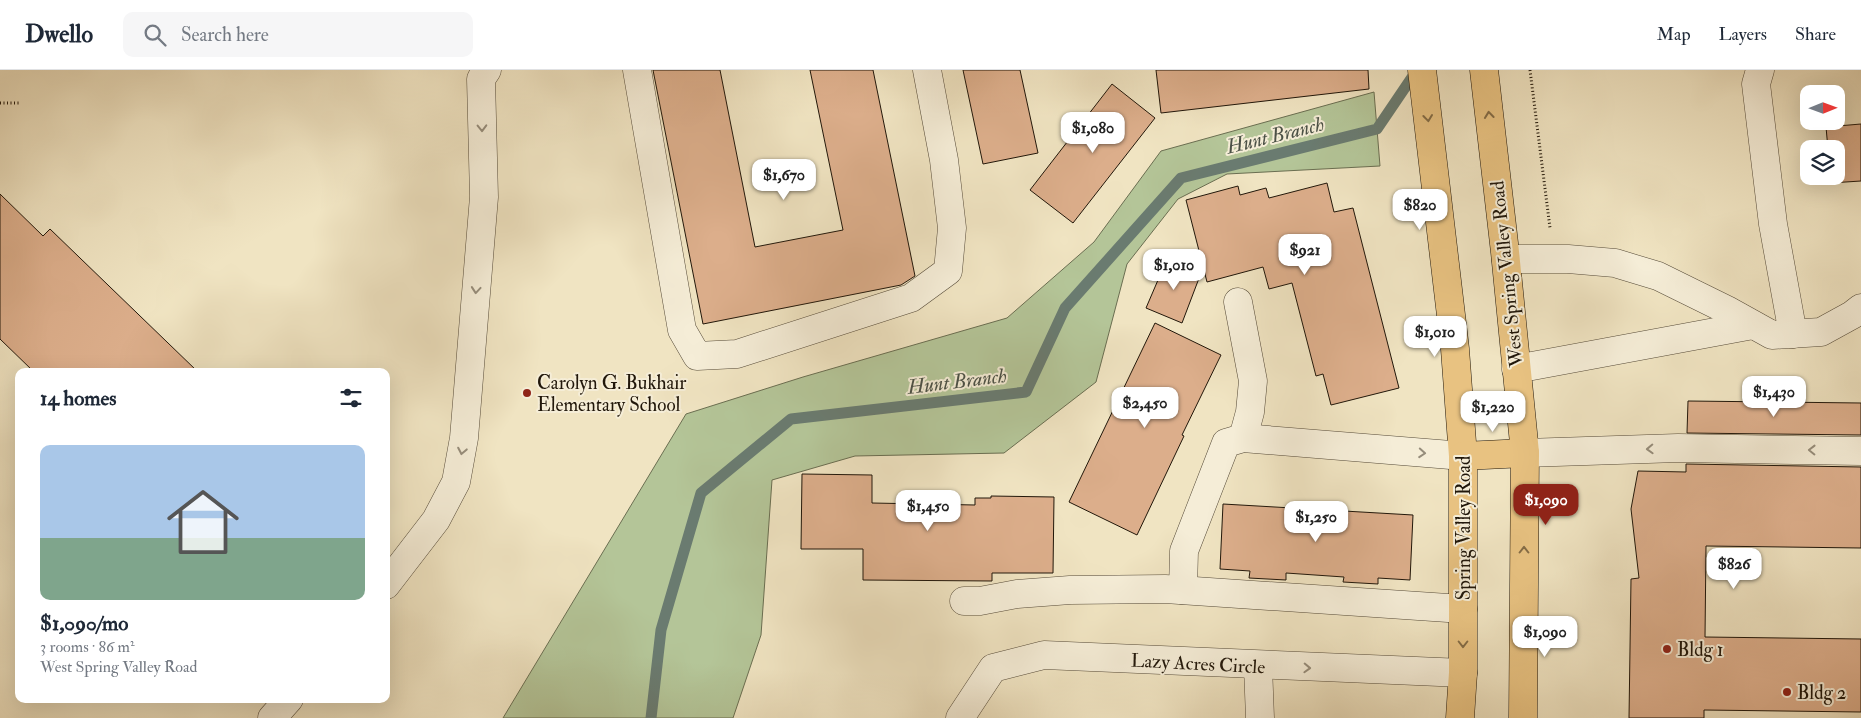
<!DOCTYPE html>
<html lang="en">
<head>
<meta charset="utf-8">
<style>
  :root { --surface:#fff; --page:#f6f6f7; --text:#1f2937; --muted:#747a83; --line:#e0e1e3; --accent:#8f2418 }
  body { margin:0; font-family:"IM FELL Double Pica",serif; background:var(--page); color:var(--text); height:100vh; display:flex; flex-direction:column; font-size:19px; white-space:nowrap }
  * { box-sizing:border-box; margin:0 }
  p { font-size:16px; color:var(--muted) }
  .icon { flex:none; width:28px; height:28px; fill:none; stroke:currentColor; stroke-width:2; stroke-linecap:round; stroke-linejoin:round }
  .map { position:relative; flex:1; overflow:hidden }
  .details { position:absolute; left:15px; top:298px; width:375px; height:335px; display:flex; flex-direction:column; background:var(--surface); border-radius:10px; box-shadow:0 5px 20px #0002 }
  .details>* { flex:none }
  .needle { width:32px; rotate:89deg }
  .tools { position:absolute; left:1800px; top:15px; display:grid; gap:10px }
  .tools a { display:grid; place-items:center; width:45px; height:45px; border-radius:10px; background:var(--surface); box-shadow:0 5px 20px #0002; font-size:25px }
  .price { position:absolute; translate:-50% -42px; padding:0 11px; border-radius:10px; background:#fff; color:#222; font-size:16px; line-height:32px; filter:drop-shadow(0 1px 2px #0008) }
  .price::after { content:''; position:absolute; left:50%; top:30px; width:15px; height:11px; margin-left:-8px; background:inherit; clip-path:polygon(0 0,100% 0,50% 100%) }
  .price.selected { background:var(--accent); color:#fff }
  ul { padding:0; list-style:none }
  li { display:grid; align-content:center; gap:10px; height:265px; padding:0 25px }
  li+li { border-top:1px solid var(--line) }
  li span { display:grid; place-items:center; height:155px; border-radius:10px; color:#555 }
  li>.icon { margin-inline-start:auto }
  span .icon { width:90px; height:90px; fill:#fffc; stroke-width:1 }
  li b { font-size:21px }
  h2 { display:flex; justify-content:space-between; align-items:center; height:60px; padding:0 25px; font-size:21px }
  header { display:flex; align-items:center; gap:30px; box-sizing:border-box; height:70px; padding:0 25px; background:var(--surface); border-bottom:1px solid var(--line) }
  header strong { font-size:24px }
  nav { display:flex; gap:28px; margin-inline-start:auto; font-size:18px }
  .search { width:350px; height:45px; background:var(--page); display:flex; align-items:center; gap:12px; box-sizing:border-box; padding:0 18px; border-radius:10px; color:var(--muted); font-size:19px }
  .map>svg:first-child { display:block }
</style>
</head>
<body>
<header>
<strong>Dwello</strong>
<div class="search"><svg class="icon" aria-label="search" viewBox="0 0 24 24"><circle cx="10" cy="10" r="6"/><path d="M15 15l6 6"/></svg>Search here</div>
<nav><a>Map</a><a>Layers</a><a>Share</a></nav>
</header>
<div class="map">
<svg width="1861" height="648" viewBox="0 0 1861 648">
  <rect width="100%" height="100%" fill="#f0e4c2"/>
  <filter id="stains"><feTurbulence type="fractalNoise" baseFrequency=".004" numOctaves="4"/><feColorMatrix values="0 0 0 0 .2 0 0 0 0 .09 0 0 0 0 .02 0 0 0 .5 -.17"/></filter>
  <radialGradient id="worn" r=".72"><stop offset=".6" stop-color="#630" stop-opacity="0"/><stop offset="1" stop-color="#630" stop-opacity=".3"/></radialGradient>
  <path fill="#b4c598" stroke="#6a6e51" d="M1374 22 1380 96 1227 104 1178 129 1127 194 1096 312 1004 383 855 386 772 410 761 565 733 648H503L686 344 803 307 1007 248 1094 172 1161 81Z"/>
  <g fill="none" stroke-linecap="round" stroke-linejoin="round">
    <path stroke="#6a7b70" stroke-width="11" d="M651 648 661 560 701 423 791 349 1026 322 1065 238 1181 108 1377 59 1417 0"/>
  </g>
  <g fill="#dcae8b" stroke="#21170a">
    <path d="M653 0H720L755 177 843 160 810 0H873L915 206 901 215 703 254Z"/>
    <path d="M963 0H1020L1038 83 983 94Z"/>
    <path d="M1156 0H1368L1369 19 1161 43Z"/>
    <path d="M1112 14 1155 48 1073 153 1030 120Z"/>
    <path d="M1861 54V111L1830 113V106H1836V79H1828L1826 57Z"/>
    <path d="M1327 113 1334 142 1353 138 1399 318 1331 335 1323 304 1316 306 1292 213 1269 219 1263 197 1207 212 1186 130 1238 116 1240 125 1266 118 1269 128Z"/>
    <path d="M0 124 43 166 50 159 197 301H33L0 269Z"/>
    <path d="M1167 189 1201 203 1182 253 1146 238Z"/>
    <path d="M1155 253 1221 285 1182 365 1184 366 1137 465 1069 432Z"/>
    <path d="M1688 331 1861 333V365L1687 363Z"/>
    <path d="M1686 394 1861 397V478L1706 476 1705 567 1861 569V642L1704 640V648H1629L1631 509 1639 508 1631 439 1638 401 1686 402Z"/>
    <path d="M802 404 872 405V433L975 435V428H991V426L1054 427 1053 503H992V511L863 510V479H801Z"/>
    <path d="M1223 434 1413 445 1410 510 1378 508V514L1343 512 1344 507 1286 503V510L1249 508 1250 501 1220 499Z"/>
  </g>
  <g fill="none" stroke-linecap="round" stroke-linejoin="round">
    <defs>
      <g id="minor">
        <path d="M637 0 682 260 697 286 737 284 911 228 948 201 952 158 944 90 927 0"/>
        <path d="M1760 0 1756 14 1773 154 1793 264"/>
        <path d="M1506 189H1568L1615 193 1658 206 1727 240 1772 265 1821 262 1852 245 1861 238"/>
        <path d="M1238 232 1253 311 1250 342 1243 368"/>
        <path d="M1516 299 1753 255"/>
        <path d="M1525 383 1678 378 1861 381"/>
        <path d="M386 515 436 450 456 412 464 368 484 127 481 9 487 0"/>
        <path d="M1183 520 1184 481 1226 373 1243 368 1463 386"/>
        <path d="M964 531H980L1017 524 1070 520 1165 519 1463 539"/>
        <path d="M1258 596 1260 648"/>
        <path d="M272 648 289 629"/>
        <path d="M960 648 993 598 1044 585 1463 603"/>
      </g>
      <g id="major">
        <path d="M1422 0 1455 279 1463 386V603L1460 648"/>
        <path d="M1484 0 1505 182 1525 383 1523 648"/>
        <path d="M1463 386 1525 383"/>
      </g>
    </defs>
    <use href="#minor" stroke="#554a38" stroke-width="29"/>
    <use href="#major" stroke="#21170a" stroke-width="29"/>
    <g stroke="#21170a" stroke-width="3" stroke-dasharray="1 2.5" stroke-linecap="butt">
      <path d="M1530 0 1550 158"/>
      <path d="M0 33H21"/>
    </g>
    <use href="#minor" stroke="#f5edd7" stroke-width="28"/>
    <use href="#major" stroke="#e8c281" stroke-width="28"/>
  </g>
  <defs><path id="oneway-chevron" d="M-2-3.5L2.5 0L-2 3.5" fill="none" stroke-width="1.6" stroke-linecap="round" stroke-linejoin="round" transform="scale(1.25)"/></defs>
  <g stroke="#846c46">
    <use href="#oneway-chevron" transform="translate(1489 45) rotate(-96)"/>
    <use href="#oneway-chevron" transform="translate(1428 48) rotate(83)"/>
    <use href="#oneway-chevron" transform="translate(1524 480) rotate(-90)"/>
    <use href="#oneway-chevron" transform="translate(1463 574) rotate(90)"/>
  </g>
  <g stroke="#968d7b">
    <use href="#oneway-chevron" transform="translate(482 58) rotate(89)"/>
    <use href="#oneway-chevron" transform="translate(476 220) rotate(95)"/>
    <use href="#oneway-chevron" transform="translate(1650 379) rotate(178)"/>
    <use href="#oneway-chevron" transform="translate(1812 380) rotate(-179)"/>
    <use href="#oneway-chevron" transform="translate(462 381) rotate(101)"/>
    <use href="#oneway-chevron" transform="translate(1422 383) rotate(4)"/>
    <use href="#oneway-chevron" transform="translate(1307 598) rotate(2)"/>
  </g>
  <g fill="#8f2418" stroke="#f5edd7" stroke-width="2">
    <circle cx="527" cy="323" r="5"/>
    <circle cx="1667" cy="579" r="5"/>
    <circle cx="1787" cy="622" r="5"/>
  </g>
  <g text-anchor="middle" stroke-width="4" stroke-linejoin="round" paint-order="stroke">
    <g font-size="19" fill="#21170a" stroke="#f5edd7">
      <text transform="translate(1506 204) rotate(-96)" y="7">West Spring Valley Road</text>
      <text transform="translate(1463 458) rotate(-90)" y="7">Spring Valley Road</text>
      <text transform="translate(1198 593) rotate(3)" y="7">Lazy Acres Circle</text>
    </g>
    <g font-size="19" fill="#21170a" stroke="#f5edd7" text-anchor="start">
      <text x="537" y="319">Carolyn G. Bukhair<tspan x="537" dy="22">Elementary School</tspan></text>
      <text x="1677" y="586">Bldg 1</text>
      <text x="1797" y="629">Bldg 2</text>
    </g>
    <g font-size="20" font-style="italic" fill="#4b5146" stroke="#f5edd7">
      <text transform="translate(1275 65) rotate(-14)" y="7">Hunt Branch</text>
      <text transform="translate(957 311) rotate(-7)" y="7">Hunt Branch</text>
    </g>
  </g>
  <rect width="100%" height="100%" filter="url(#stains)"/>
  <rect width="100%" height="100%" fill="url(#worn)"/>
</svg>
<div class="tools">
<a><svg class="needle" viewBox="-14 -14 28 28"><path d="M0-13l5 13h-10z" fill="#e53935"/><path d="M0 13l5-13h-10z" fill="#747a83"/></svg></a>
<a><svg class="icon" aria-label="layers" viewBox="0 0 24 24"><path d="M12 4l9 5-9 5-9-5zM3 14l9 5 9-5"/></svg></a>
</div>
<b class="price" style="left:1093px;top:84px">$1,080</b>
<b class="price" style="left:784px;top:131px">$1,670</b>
<b class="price" style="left:1420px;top:161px">$820</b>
<b class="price" style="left:1305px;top:206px">$921</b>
<b class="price" style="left:1174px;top:221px">$1,010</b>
<b class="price" style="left:1435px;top:288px">$1,010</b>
<b class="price" style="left:1774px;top:348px">$1,430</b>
<b class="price" style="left:1145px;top:359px">$2,450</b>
<b class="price" style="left:1493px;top:363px">$1,220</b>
<b class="price selected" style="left:1546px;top:456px">$1,090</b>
<b class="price" style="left:928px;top:462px">$1,450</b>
<b class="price" style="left:1316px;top:473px">$1,250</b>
<b class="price" style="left:1734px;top:520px">$826</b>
<b class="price" style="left:1545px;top:588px">$1,090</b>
<section class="details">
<h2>14 homes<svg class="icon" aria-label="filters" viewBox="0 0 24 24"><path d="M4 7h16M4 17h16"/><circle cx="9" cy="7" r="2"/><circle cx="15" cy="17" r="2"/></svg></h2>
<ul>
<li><span style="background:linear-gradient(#a9c7e8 60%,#7fa58c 0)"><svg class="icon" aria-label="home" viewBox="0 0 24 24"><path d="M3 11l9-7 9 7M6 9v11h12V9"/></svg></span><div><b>$1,090/mo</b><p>3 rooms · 86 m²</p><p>West Spring Valley Road</p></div></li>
</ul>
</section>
</div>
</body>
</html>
